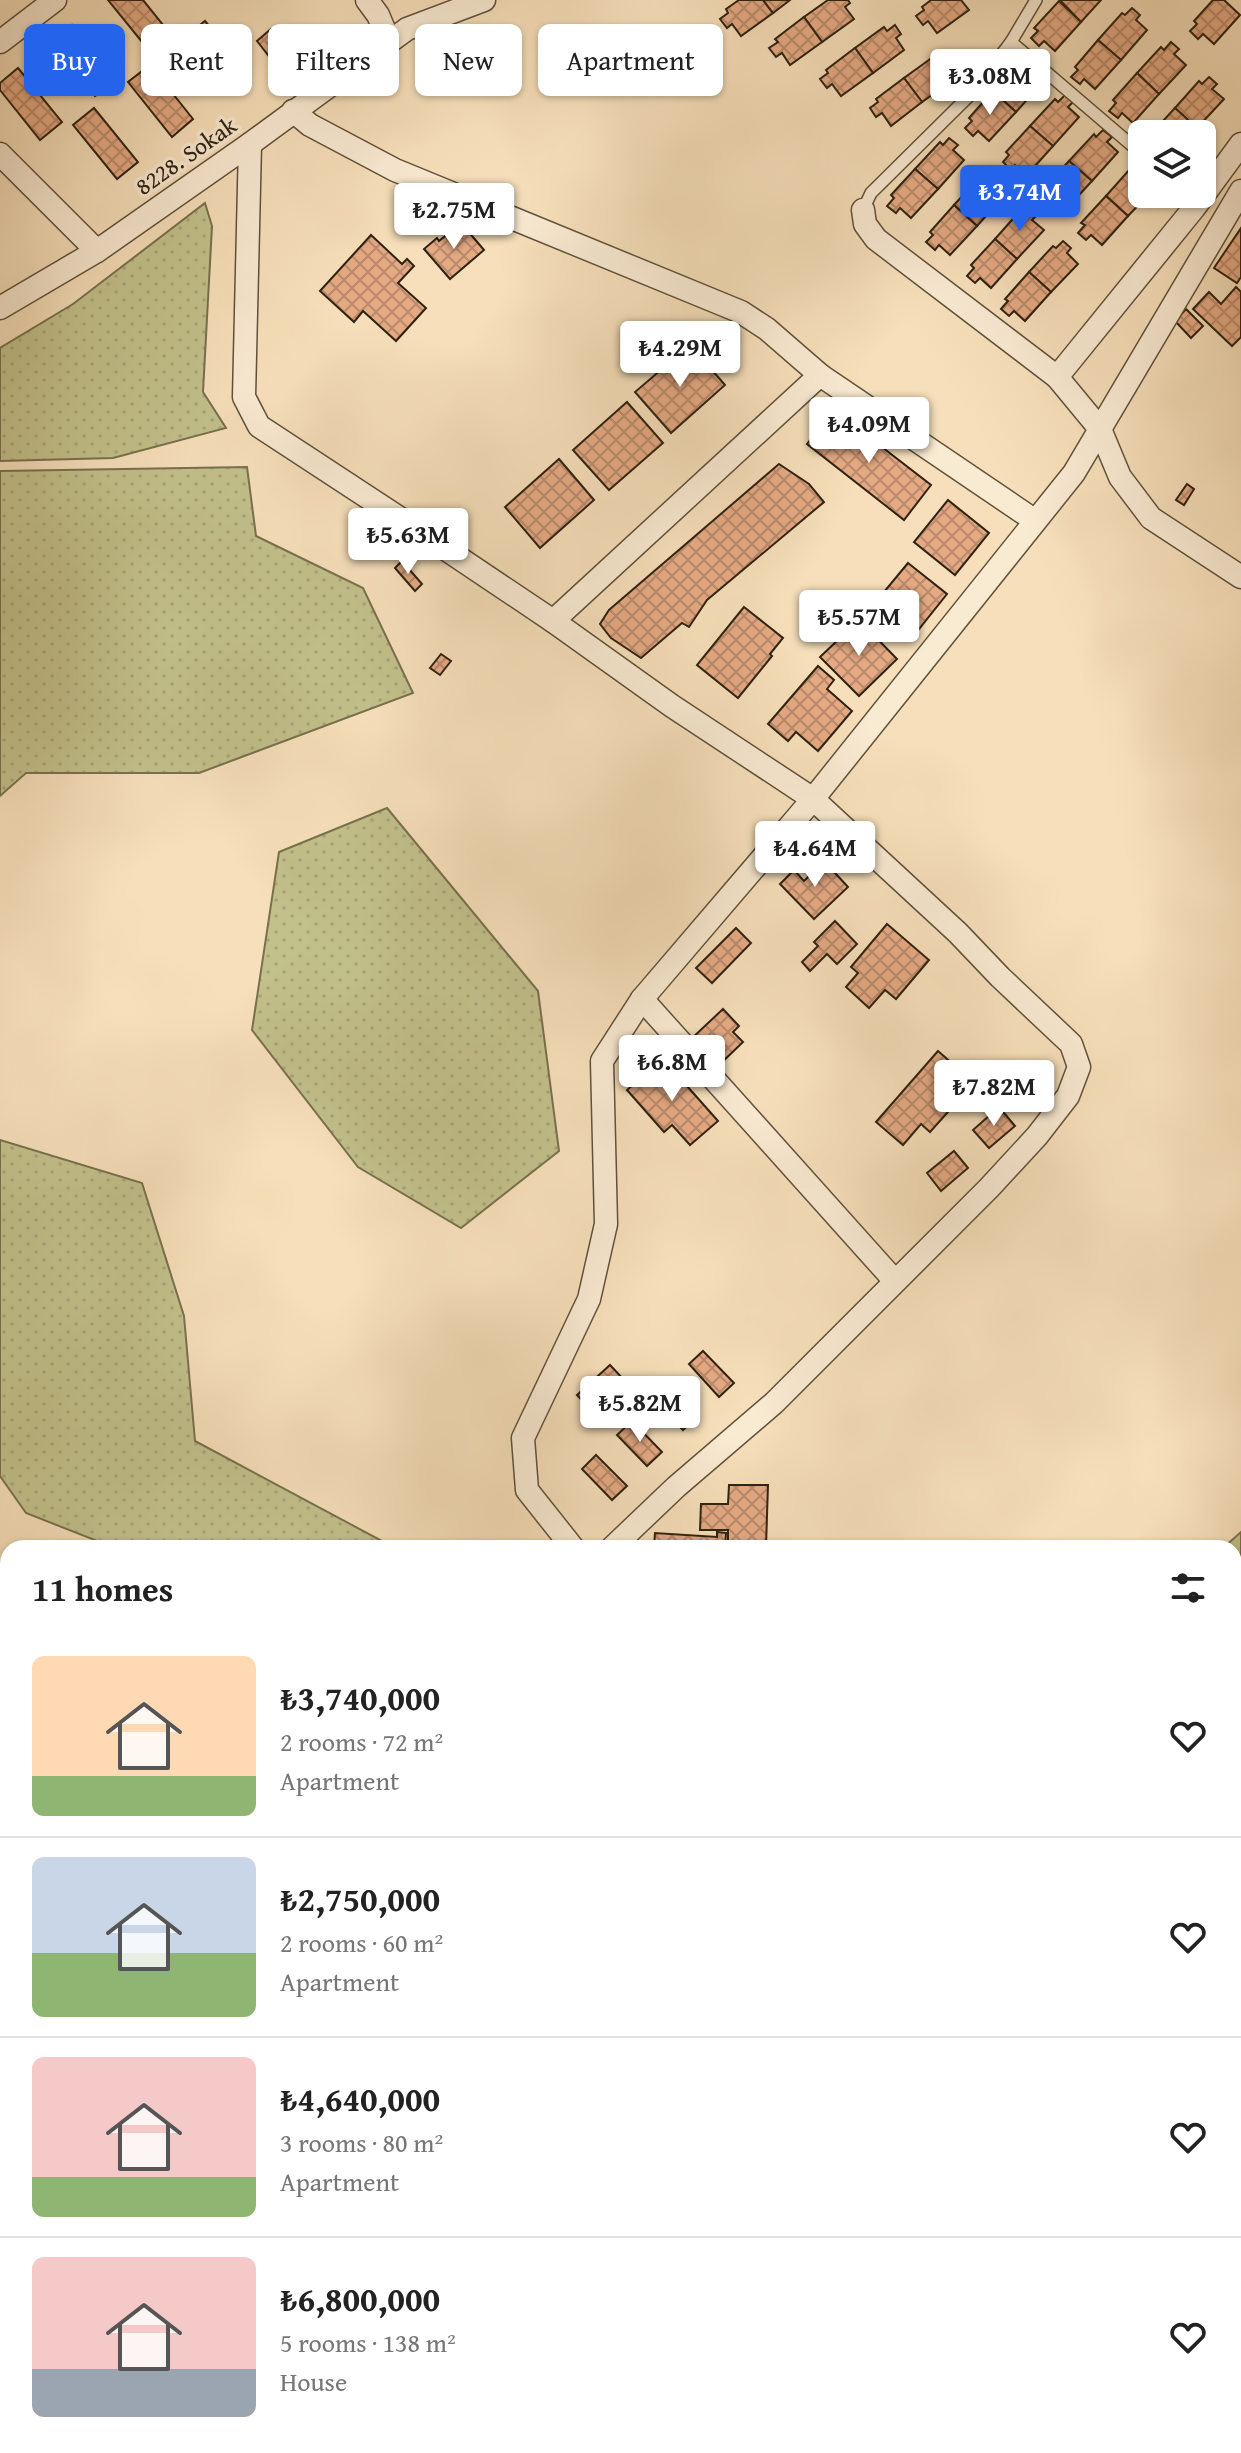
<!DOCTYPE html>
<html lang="en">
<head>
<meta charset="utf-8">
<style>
  :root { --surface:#fff; --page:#f2f2f2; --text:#222; --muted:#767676; --line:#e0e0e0; --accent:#2563eb }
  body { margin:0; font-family:"Gentium Book Plus",serif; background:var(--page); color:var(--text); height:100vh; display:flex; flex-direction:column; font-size:30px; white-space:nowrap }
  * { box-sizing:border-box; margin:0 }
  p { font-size:26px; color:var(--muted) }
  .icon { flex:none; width:44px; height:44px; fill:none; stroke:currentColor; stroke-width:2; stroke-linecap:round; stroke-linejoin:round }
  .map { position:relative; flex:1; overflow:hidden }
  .details { position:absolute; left:0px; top:1540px; width:1242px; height:914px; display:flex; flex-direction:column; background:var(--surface); border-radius:24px 24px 0 0; box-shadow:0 2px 6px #0004 }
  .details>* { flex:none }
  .hud { position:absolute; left:24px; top:24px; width:800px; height:72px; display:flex; gap:16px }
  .controls { position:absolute; left:1128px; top:120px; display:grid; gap:16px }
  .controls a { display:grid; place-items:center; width:88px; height:88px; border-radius:12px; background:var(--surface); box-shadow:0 2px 6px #0004; font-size:40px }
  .price { position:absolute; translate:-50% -68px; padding:0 18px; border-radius:8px; background:#fff; color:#222; font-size:26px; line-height:52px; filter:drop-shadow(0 2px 4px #0008) }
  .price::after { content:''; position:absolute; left:50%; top:48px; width:24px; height:18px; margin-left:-12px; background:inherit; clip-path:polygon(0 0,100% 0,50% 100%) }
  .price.selected { background:var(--accent); color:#fff }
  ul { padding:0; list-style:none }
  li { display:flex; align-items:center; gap:24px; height:200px; padding:0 32px }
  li+li { border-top:2px solid var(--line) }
  li span { display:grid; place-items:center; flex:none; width:224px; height:160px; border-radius:12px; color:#555 }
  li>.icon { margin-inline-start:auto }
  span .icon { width:96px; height:96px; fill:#fffc; stroke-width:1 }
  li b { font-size:34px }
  h2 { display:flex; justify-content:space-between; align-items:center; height:96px; padding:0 32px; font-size:34px }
  .chip { padding:0 28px; border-radius:12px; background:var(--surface); box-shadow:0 2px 6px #0004; font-size:28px; line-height:72px }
  .chip.selected { background:var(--accent); color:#fff }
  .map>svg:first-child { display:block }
</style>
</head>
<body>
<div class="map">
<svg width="1241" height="2453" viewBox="0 0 1241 2453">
  <defs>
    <pattern id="grass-dots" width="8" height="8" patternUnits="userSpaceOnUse" patternTransform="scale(2)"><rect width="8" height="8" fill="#c2c08b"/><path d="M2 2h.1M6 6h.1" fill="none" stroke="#a7a577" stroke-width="1.8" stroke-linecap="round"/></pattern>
    <pattern id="building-cross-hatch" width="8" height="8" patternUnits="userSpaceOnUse" patternTransform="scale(2)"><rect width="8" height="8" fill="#e5aa84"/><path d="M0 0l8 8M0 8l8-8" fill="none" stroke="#ba8a6b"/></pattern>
  </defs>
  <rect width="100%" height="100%" fill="#f6dfba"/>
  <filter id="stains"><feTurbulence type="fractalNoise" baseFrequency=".0025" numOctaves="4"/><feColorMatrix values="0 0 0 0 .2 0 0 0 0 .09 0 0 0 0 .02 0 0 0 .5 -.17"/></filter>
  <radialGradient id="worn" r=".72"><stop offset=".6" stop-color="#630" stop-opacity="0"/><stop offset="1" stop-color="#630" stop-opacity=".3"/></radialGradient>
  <g fill="url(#grass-dots)" stroke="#78714e" stroke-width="2">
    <path d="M205 203 212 226 203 392 226 428 113 458 0 461V348L73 304Z"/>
    <path d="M247 467 256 536 363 588 413 693 199 773H26L0 796V471Z"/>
    <path d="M387 808 538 991 559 1151 461 1228 358 1167 252 1030 279 852Z"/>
    <path d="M0 1140 142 1183 184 1316 195 1441 395 1548H115L26 1513 0 1476Z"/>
    <path d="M53 2446H795L791 2453H45Z"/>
  </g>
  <path fill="#c2c08b" stroke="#78714e" stroke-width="2" d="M1241 1532V1647L1234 1639V1548H1223Z"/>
  <g fill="url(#building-cross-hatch)" stroke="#2e2211" stroke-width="2">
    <path d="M108 0H143L172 36 151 53Z"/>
    <path d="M739 0H763L773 13 741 36 732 24 727 28 720 19 728 13 726 9Z"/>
    <path d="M763 0H790L773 13Z"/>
    <path d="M828 0H848L850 3 845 7 854 19 822 42 804 17Z"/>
    <path d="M931 0H961L969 10 937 33 928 21 923 25 916 16 924 10 922 7Z"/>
    <path d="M1060 0H1101L1081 22Z"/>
    <path d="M1213 0H1224L1240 15 1214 44 1203 34 1198 39 1190 31 1197 24 1194 21Z"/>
    <path d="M1059 1 1081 22 1055 51 1044 41 1039 46 1031 38 1038 31 1034 28Z"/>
    <path d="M1132 8 1140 15 1136 20 1147 30 1121 60 1098 40 1122 13 1125 15Z"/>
    <path d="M804 17 822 42 790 65 782 53 776 57 769 48 778 42 775 39Z"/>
    <path d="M205 21 249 75 228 92 184 38Z"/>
    <path d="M72 25 116 79 95 96 51 42Z"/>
    <path d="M895 25 901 34 896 38 904 50 873 73 855 48 884 27 887 31Z"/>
    <path d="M271 29 290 52 275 64 257 41Z"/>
    <path d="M1098 40 1121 60 1095 89 1084 79 1080 84 1071 77 1078 70 1075 67Z"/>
    <path d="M1171 42 1179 49 1174 54 1186 65 1159 94 1137 73 1161 47 1164 50Z"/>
    <path d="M855 48 873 73 841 96 832 84 827 88 820 79 828 73 826 70Z"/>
    <path d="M944 54 951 63 945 67 954 79 922 102 904 78 933 57 936 60Z"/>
    <path d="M1027 60 1035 68 1031 73 1042 83 1016 112 993 91 1017 65 1020 68Z"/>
    <path d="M150 65 193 119 172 137 128 82Z"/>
    <path d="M18 68 62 122 40 140 0 90V83Z"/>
    <path d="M1137 73 1159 94 1133 123 1122 113 1118 118 1109 111 1116 103 1113 100Z"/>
    <path d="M1209 77 1217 84 1212 89 1224 99 1197 128 1175 108 1199 81 1202 84Z"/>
    <path d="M904 78 922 102 891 126 882 113 876 117 870 108 878 102 876 99Z"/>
    <path d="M993 91 1016 112 989 141 978 131 973 136 965 128 972 121 969 118Z"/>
    <path d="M1065 95 1073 102 1068 107 1079 117 1053 146 1030 126 1055 99 1058 102Z"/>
    <path d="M94 108 138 162 117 179 73 125Z"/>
    <path d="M1175 108 1197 128 1192 134H1151Z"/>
    <path d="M1030 126 1053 146 1027 175 1015 165 1011 170 1003 162 1009 155 1006 152Z"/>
    <path d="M1103 130 1112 137 1107 142 1118 152 1092 181 1069 161 1094 134 1096 137Z"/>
    <path d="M949 138 958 145 953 150 964 160 938 189 915 169 940 142 943 145Z"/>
    <path d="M1069 161 1092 181 1065 210 1054 200 1050 205 1041 197 1048 190 1045 187Z"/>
    <path d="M1140 165 1142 167V194H1149L1128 216 1106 196 1130 169 1133 172Z"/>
    <path d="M915 169 938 189 911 218 900 208 896 213 887 206 894 198 891 195Z"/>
    <path d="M988 174 997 182 992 187 1003 197 977 226 954 205 978 179 982 182Z"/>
    <path d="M1106 196 1128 216 1102 245 1091 235 1086 240 1078 233 1085 225 1081 223Z"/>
    <path d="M954 205 977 226 950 255 939 245 935 250 926 242 933 235 930 232Z"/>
    <path d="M1029 208 1037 215 1032 220 1044 230 1017 259 995 239 1019 212 1022 215Z"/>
    <path d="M461 223 484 250 450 279 424 249 437 238 439 241Z"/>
    <path d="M1241 228V277L1237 283 1214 268Z"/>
    <path d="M371 235 402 264 407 259 414 266 398 283 426 308 396 341 363 311 354 322 320 291Z"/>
    <path d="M995 239 1017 259 991 288 980 278 975 283 967 276 974 268 971 265Z"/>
    <path d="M1063 241 1071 248 1067 253 1078 264 1051 292 1029 272 1053 246 1056 248Z"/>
    <path d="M1029 272 1051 292 1025 321 1014 311 1009 316 1001 309 1008 301 1005 299Z"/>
    <path d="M1236 287 1241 292V337L1232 346 1193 309 1209 292 1221 304Z"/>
    <path d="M1186 309 1203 326 1191 338 1175 321Z"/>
    <path d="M690 345 725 385 671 433 635 392Z"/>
    <path d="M627 402 663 443 609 490 573 450Z"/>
    <path d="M834 410 931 485 904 520 807 444Z"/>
    <path d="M559 459 594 500 540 548 505 507Z"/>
    <path d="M779 464 809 484 824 502 707 600 689 627 682 623 641 658 611 638 600 624 609 610Z"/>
    <path d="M1187 484 1194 489 1184 505 1176 500Z"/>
    <path d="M948 500 989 533 955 575 914 542Z"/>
    <path d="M402 561 422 584 415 591 395 568Z"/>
    <path d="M908 563 947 594 915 634 894 617 887 625 869 610Z"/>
    <path d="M744 607 783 638 770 654 772 656 738 698 697 665Z"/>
    <path d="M859 620 897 659 859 696 820 657Z"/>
    <path d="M441 654 451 661 440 675 430 668Z"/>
    <path d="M818 666 834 680 827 689 852 711 818 751 796 732 788 741 768 724Z"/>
    <path d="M824 861 848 887 814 919 780 884 794 870 804 881Z"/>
    <path d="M835 921 857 944 837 964 827 954 810 971 802 962 818 946 814 942Z"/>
    <path d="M887 924 929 960 896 999 885 990 869 1008 846 987 858 973 851 967Z"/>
    <path d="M736 928 751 943 712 983 696 968Z"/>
    <path d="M723 1009 739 1026 733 1032 743 1042 716 1068 690 1040Z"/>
    <path d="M938 1051 969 1078 950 1100 955 1104 930 1132 921 1124 903 1145 876 1122Z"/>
    <path d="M663 1059 718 1121 690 1145 672 1125 664 1132 627 1090Z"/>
    <path d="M999 1107 1015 1126 989 1148 973 1130Z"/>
    <path d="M954 1151 968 1168 941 1191 927 1173Z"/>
    <path d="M703 1351 734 1383 719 1397 689 1364Z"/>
    <path d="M610 1365 624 1380 591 1410 577 1395Z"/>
    <path d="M669 1385 698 1416 683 1430 653 1399Z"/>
    <path d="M632 1421 662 1452 647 1466 617 1435Z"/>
    <path d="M596 1455 627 1486 612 1500 582 1469Z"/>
    <path d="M729 1485H768L766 1546 728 1548V1530H700L701 1504H728Z"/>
    <path d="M717 1532 726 1533 725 1548 654 1547 655 1533 717 1537Z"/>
  </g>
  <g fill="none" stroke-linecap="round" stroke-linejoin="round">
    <defs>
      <g id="lane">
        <path d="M1011 42 1142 154"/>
        <path d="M863 210 871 193 972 93 1011 42 1036 0"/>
      </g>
      <g id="street">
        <path d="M367 0 378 15 389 41"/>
        <path d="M0 42 55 0"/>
        <path d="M293 111 310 125 395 170 741 312 767 329 820 375"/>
        <path d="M250 144 244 397 259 426 410 525 553 621 672 706 813 799 958 933 1000 977 1071 1044 1079 1067 1068 1096 1037 1136 989 1188 774 1403 676 1487 612 1548"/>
        <path d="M0 154 97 251"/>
        <path d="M863 210 865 224 876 239 1057 377 1100 429 1120 477 1151 518 1241 577"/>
        <path d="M0 308 97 251 250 144 407 29 484 0"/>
        <path d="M1057 377 1194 208 1241 144"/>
        <path d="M553 621 820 375 1034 520"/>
        <path d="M642 999 894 1280"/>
        <path d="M573 1548 527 1490 523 1438 589 1299 606 1224 602 1061 642 999 813 799 1074 473 1241 191"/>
      </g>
    </defs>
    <use href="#lane" stroke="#60513b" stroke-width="14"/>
    <use href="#street" stroke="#60513b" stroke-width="25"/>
    <use href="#lane" stroke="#f9ead2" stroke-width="11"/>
    <use href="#street" stroke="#f9ead2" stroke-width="22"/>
  </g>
  <g text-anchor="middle" stroke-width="7" stroke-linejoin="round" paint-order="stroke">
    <g font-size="24" fill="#2e2211" stroke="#f9ead2">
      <text transform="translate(186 156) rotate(-35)" y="8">8228. Sokak</text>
    </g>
  </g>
  <rect width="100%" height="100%" filter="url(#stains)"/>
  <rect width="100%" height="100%" fill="url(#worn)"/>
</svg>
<div class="controls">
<a><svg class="icon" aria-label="layers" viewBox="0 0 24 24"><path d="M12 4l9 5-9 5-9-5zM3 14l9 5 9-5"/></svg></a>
</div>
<b class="price" style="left:990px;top:117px">₺3.08M</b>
<b class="price selected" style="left:1020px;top:233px">₺3.74M</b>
<b class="price" style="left:454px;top:251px">₺2.75M</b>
<b class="price" style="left:680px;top:389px">₺4.29M</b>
<b class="price" style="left:869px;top:465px">₺4.09M</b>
<b class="price" style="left:408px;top:576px">₺5.63M</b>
<b class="price" style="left:859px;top:658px">₺5.57M</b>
<b class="price" style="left:815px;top:889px">₺4.64M</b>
<b class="price" style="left:672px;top:1103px">₺6.8M</b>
<b class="price" style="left:994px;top:1128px">₺7.82M</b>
<b class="price" style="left:640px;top:1444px">₺5.82M</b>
<div class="hud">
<a class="chip selected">Buy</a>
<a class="chip">Rent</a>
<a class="chip">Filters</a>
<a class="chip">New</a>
<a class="chip">Apartment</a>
</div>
<section class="details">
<h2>11 homes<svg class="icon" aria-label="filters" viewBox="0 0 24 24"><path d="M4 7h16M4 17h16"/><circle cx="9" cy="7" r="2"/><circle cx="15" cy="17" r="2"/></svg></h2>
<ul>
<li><span style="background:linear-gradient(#ffd9b3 75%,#8fb573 0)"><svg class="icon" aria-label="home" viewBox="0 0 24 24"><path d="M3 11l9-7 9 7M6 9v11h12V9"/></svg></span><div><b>₺3,740,000</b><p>2 rooms · 72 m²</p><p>Apartment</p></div><svg class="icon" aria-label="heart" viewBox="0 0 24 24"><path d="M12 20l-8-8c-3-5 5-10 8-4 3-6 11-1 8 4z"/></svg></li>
<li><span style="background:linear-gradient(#c9d6e8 60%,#8fb573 0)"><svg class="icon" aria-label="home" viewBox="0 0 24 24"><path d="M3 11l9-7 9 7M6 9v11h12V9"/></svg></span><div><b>₺2,750,000</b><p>2 rooms · 60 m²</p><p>Apartment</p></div><svg class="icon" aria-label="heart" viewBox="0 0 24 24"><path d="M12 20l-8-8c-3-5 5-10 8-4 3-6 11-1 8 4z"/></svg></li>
<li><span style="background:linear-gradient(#f6c9c9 75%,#8fb573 0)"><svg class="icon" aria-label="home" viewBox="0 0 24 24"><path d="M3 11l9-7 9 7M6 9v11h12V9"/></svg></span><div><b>₺4,640,000</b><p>3 rooms · 80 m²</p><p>Apartment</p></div><svg class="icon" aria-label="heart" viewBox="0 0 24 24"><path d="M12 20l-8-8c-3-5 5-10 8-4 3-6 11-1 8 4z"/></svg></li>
<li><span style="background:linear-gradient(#f6c9c9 70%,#9aa5b1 0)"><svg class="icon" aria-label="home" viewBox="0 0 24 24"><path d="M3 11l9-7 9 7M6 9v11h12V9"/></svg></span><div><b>₺6,800,000</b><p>5 rooms · 138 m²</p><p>House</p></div><svg class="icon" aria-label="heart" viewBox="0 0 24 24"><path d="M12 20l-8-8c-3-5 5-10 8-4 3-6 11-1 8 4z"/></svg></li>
</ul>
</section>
</div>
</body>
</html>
